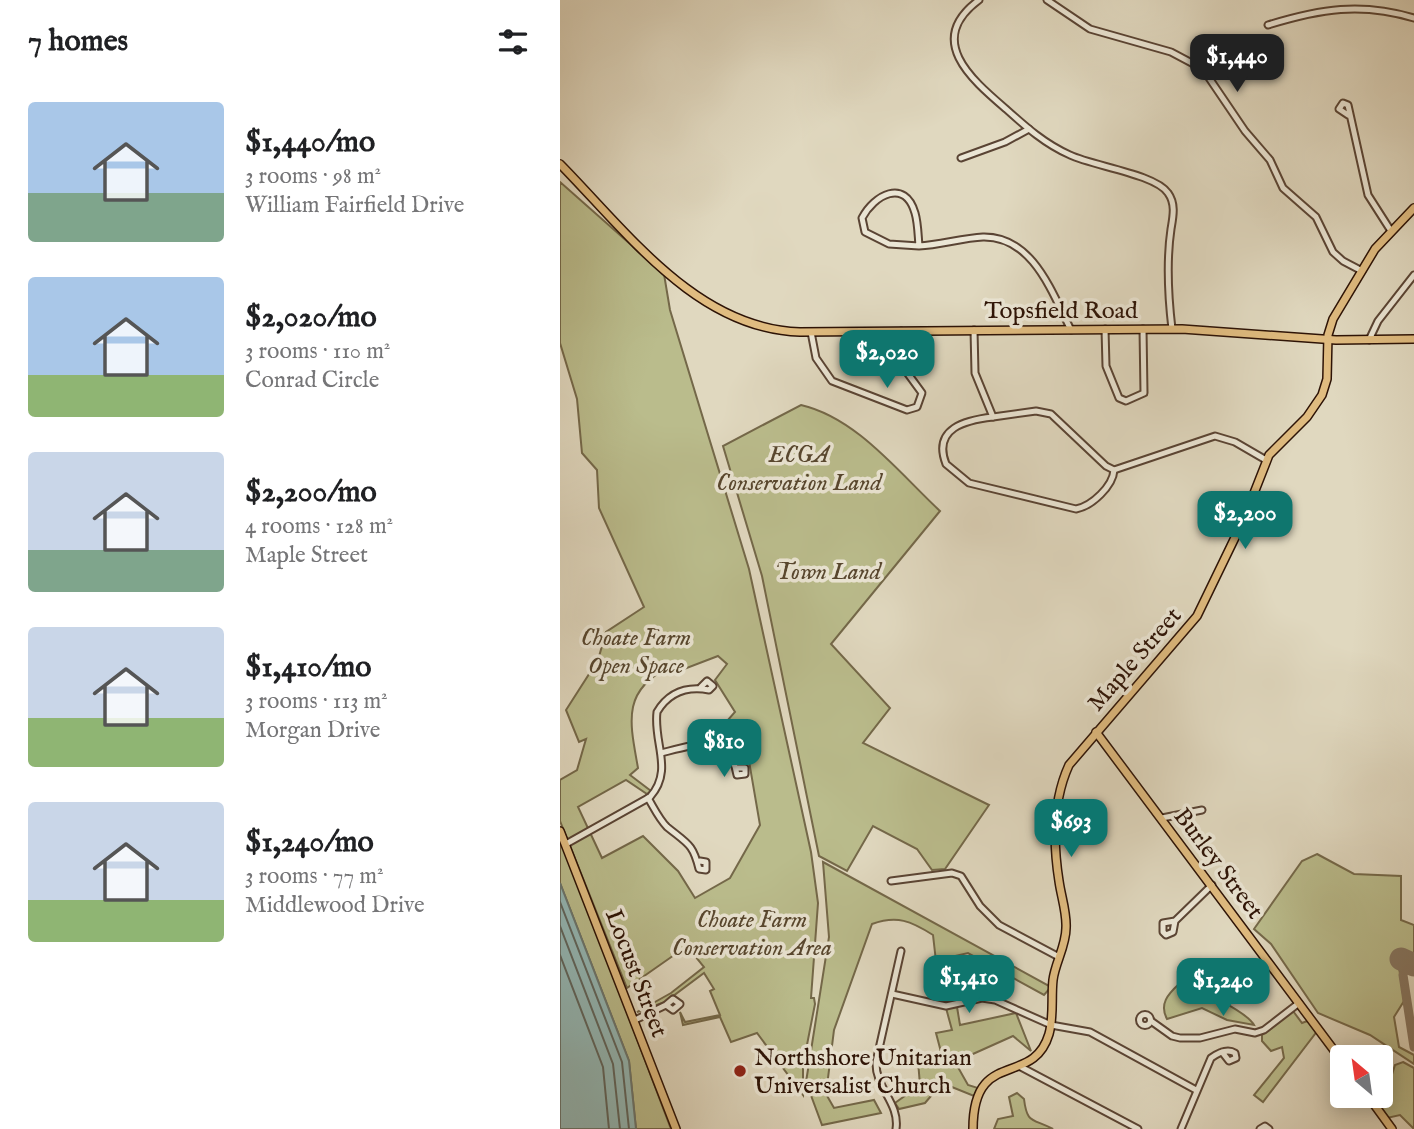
<!DOCTYPE html>
<html lang="en">
<head>
<meta charset="utf-8">
<style>
  :root { --surface:#fff; --page:#f2f2f2; --text:#202124; --muted:#757577; --accent:#0f766e }
  body { margin:0; font-family:"IM FELL English",serif; background:var(--page); color:var(--text); height:100vh; display:flex; flex-direction:column; font-size:26px; white-space:nowrap }
  * { box-sizing:border-box; margin:0 }
  p { font-size:23px; color:var(--muted) }
  .icon { flex:none; width:38px; height:38px; fill:none; stroke:currentColor; stroke-width:2; stroke-linecap:round; stroke-linejoin:round }
  .map { position:relative; flex:1; overflow:hidden }
  .side { display:flex; flex-direction:column; background:var(--surface); width:560px }
  .side>* { flex:none }
  .needle { width:46px; rotate:331deg }
  .controls { position:absolute; left:770px; top:1045px; display:grid; gap:14px }
  .controls a { display:grid; place-items:center; width:63px; height:63px; border-radius:7px; background:var(--surface); box-shadow:0 4px 18px #0003; font-size:35px }
  .price { position:absolute; translate:-50% -60px; padding:0 16px; border-radius:14px; background:var(--accent); color:#fff; font-size:23px; line-height:46px; filter:drop-shadow(0 2px 4px #0008) }
  .price::after { content:''; position:absolute; left:50%; top:42px; width:21px; height:16px; margin-left:-10px; background:inherit; clip-path:polygon(0 0,100% 0,50% 100%) }
  .price.on { background:#222; color:#fff }
  ul { padding:0; list-style:none }
  li { display:flex; align-items:center; gap:21px; height:175px; padding:0 28px }
  li span { display:grid; place-items:center; flex:none; width:196px; height:140px; border-radius:7px; color:#555 }
  li>.icon { margin-inline-start:auto }
  span .icon { width:84px; height:84px; fill:#fffc; stroke-width:1 }
  li b { font-size:30px }
  h2 { display:flex; justify-content:space-between; align-items:center; height:84px; padding:0 28px; font-size:30px }
  main { display:flex; flex:1; min-height:0 }
  .map>svg:first-child { display:block }
</style>
</head>
<body>
<main>
<section class="side">
<h2>7 homes<svg class="icon" aria-label="filters" viewBox="0 0 24 24"><path d="M4 7h16M4 17h16"/><circle cx="9" cy="7" r="2"/><circle cx="15" cy="17" r="2"/></svg></h2>
<ul>
<li><span style="background:linear-gradient(#a9c7e8 65%,#7fa58c 0)"><svg class="icon" aria-label="home" viewBox="0 0 24 24"><path d="M3 11l9-7 9 7M6 9v11h12V9"/></svg></span><div><b>$1,440/mo</b><p>3 rooms · 98 m²</p><p>William Fairfield Drive</p></div></li>
<li><span style="background:linear-gradient(#a9c7e8 70%,#8fb573 0)"><svg class="icon" aria-label="home" viewBox="0 0 24 24"><path d="M3 11l9-7 9 7M6 9v11h12V9"/></svg></span><div><b>$2,020/mo</b><p>3 rooms · 110 m²</p><p>Conrad Circle</p></div></li>
<li><span style="background:linear-gradient(#c9d6e8 70%,#7fa58c 0)"><svg class="icon" aria-label="home" viewBox="0 0 24 24"><path d="M3 11l9-7 9 7M6 9v11h12V9"/></svg></span><div><b>$2,200/mo</b><p>4 rooms · 128 m²</p><p>Maple Street</p></div></li>
<li><span style="background:linear-gradient(#c9d6e8 65%,#8fb573 0)"><svg class="icon" aria-label="home" viewBox="0 0 24 24"><path d="M3 11l9-7 9 7M6 9v11h12V9"/></svg></span><div><b>$1,410/mo</b><p>3 rooms · 113 m²</p><p>Morgan Drive</p></div></li>
<li><span style="background:linear-gradient(#c9d6e8 70%,#8fb573 0)"><svg class="icon" aria-label="home" viewBox="0 0 24 24"><path d="M3 11l9-7 9 7M6 9v11h12V9"/></svg></span><div><b>$1,240/mo</b><p>3 rooms · 77 m²</p><p>Middlewood Drive</p></div></li>
</ul>
</section>
<div class="map">
<svg width="854" height="1129" viewBox="0 0 854 1129">
  <rect width="100%" height="100%" fill="#e0d8bf"/>
  <filter id="stains"><feTurbulence type="fractalNoise" baseFrequency=".00286" numOctaves="4"/><feColorMatrix values="0 0 0 0 .2 0 0 0 0 .09 0 0 0 0 .02 0 0 0 .5 -.17"/></filter>
  <radialGradient id="worn" r=".72"><stop offset=".6" stop-color="#630" stop-opacity="0"/><stop offset="1" stop-color="#630" stop-opacity=".3"/></radialGradient>
  <g fill="#babc8c" stroke="#746849" stroke-width="2" fill-rule="evenodd">
    <path d="M0 182 104 274 110 310 189 569 251 852 258 903 251 998H254L255 1004 243 1065V1095L197 1033 171 1042 160 1017 123 1025 120 1012 125 1022 160 1015 150 991 154 989 144 973 105 1002 77 1012 111 993 144 967 127 946 67 988 0 821V780L17 770 26 739 19 742 6 710 38 660 46 632 84 607 39 508 37 470 22 453 17 399 0 343ZM158 656 167 664 155 680 175 712 167 721 184 732 200 825 170 878 135 898 118 871 83 836 42 858 18 807 66 780 87 794 91 791 70 775 78 768C70 723 61 691 109 667L119 671Z"/>
    <path d="M241 405C297 418 339 473 380 511L271 644 330 708 303 743 429 805 385 869 372 870 357 849 313 826 287 871 259 856 202 576 163 446Z"/>
    <path d="M0 835 111 1129H76L69 1061 0 883Z"/>
    <path d="M757 854 794 874 841 876V920L854 925V956L844 953 839 967 844 1001 834 1017 839 1047 854 1055V1064L810 1035 758 1013 711 944 694 929 742 861Z"/>
    <path d="M263 862 491 987 484 995 408 953 395 956 396 1003 369 1000 378 979 373 935C351 921 337 915 312 924L274 1030 266 1094 274 1108 314 1100 321 1113 262 1125 246 1082 269 937Z"/>
    <path d="M619 984C635 986 687 1012 694 1025L667 1020 642 1008 607 1019C599 1004 608 994 619 984Z"/>
    <path d="M397 1007 400 1025 456 1013 471 1051 453 1036 395 1062 408 1085 418 1088 414 1096 382 1083 365 1103 339 1109 335 1103 360 1085 358 1061 381 1052 376 1033 392 1030 386 1008Z"/>
    <path d="M733 1011 742 1023 750 1020 758 1030 703 1102 694 1095 724 1058 722 1047 711 1051 702 1041V1035Z"/>
    <path d="M843 1062 854 1068V1129L840 1115 827 1118 820 1112 835 1065Z"/>
    <path d="M457 1093 464 1099C467 1124 472 1118 493 1129H434L438 1119 453 1116 449 1097Z"/>
  </g>
  <path fill="#94b9b7" stroke="#6b7770" stroke-width="2" d="M0 883 69 1061 76 1129H0Z"/>
  <g fill="none" stroke-linecap="round" stroke-linejoin="round">
    <g stroke="#60665e" stroke-width="2">
      <path d="M0 902 62 1062 69 1129"/>
      <path d="M0 926 53 1064 60 1129"/>
      <path d="M0 955 43 1067 49 1129"/>
    </g>
    <path stroke="#867662" stroke-width="9" d="M854 965 845 968 843 975 854 1047"/>
    <path stroke="#867662" stroke-width="23" d="M841 959 854 965"/>
    <defs>
      <g id="minor">
        <path d="M419 0C365 40 411 79 446 109 466 127 485 144 510 155 533 166 595 174 608 193 616 204 613 217 611 229 606 263 608 295 612 329"/>
        <path d="M487 0 530 29 611 52 643 69 685 131 710 160 723 188 756 217 773 252 783 261 802 271"/>
        <path d="M708 25C760 9 801 2 854 18"/>
        <path d="M788 115 779 109 783 103 788 105 808 195 831 231"/>
        <path d="M401 158 445 142 469 129"/>
        <path d="M359 246 329 244 305 232 302 218C314 195 345 178 355 213 358 223 358 235 359 246 380 245 402 238 423 237 473 236 492 293 511 330"/>
        <path d="M545 329 546 366 559 398 566 401 584 393 583 329"/>
        <path d="M414 330 415 373 433 417 476 411 491 414 546 466 554 470 655 436 675 442 706 460"/>
        <path d="M251 332 256 358 272 381 347 410 357 407 362 393 343 367 341 331"/>
        <path d="M809 340 818 321 854 275"/>
        <path d="M433 417C406 420 372 428 386 464L409 483 516 509C532 506 553 486 554 470"/>
        <path d="M101 753C133 745 170 732 177 775L185 774V768H177"/>
        <path d="M88 798C94 808 99 819 107 827 128 844 133 844 139 869L146 870V862L140 861"/>
        <path d="M602 818 642 810"/>
        <path d="M6 844 90 797C114 770 93 743 97 712 109 692 127 686 149 690L153 686 147 681 141 687"/>
        <path d="M331 881 392 873 401 876 420 906 439 925 499 957"/>
        <path d="M615 921 613 932 606 935 603 932V923L615 921 652 885"/>
        <path d="M332 994 386 1006 422 998 435 1000 491 1025 530 1032 636 1090"/>
        <circle cx="585" cy="1020" r="5.5"/>
        <path d="M75 1020 106 1005 113 1010 120 1004 113 999 106 1005"/>
        <path d="M591 1021 612 1036 620 1038H640L675 1029 695 1033 704 1030 739 1003"/>
        <path d="M459 1066 578 1129"/>
        <path d="M336 1129C340 1103 315 1088 316 1062L341 951"/>
        <path d="M621 1129 651 1058C658 1053 667 1048 675 1053L676 1058 669 1061 662 1052"/>
        <path d="M700 1129 705 1126 709 1129"/>
      </g>
      <g id="major">
        <path d="M0 164C67 232 137 329 240 332L622 329 776 340 854 339"/>
        <path d="M536 732 782 1061"/>
        <path d="M0 831 116 1129"/>
        <path d="M808 1096 832 1129"/>
        <path d="M413 1129C413 1047 473 1088 489 1034 494 1016 491 998 493 980 495 963 506 946 506 928 507 913 501 896 499 881 493 843 493 800 509 765L637 616 683 521 709 455 747 417 762 395 767 379 768 335 773 319 815 249 854 208"/>
      </g>
    </defs>
    <use href="#minor" stroke="#5a4434" stroke-width="9"/>
    <use href="#major" stroke="#2d1306" stroke-width="10"/>
    <use href="#minor" stroke="#ebe6d5" stroke-width="5"/>
    <use href="#major" stroke="#e0bc80" stroke-width="7"/>
  </g>
  <circle fill="#8f2418" stroke="#ebe6d5" stroke-width="2.5" cx="180" cy="1071" r="7"/>
  <g text-anchor="middle" stroke-width="7" stroke-linejoin="round" paint-order="stroke">
    <g font-size="24" fill="#2d1306" stroke="#ebe6d5">
      <text x="501" y="318">Topsfield Road</text>
      <text transform="translate(574 659) rotate(-49)" y="8">Maple Street</text>
      <text transform="translate(659 863) rotate(53)" y="8">Burley Street</text>
      <text transform="translate(77 973) rotate(69)" y="8">Locust Street</text>
    </g>
    <g font-size="24" font-style="italic" fill="#57462e" stroke="#ebe6d5">
      <text x="239" y="462">ECGA<tspan x="239" dy="28">Conservation Land</tspan></text>
      <text x="268" y="579">Town Land</text>
      <text x="76" y="645">Choate Farm<tspan x="76" dy="28">Open Space</tspan></text>
      <text x="192" y="927">Choate Farm<tspan x="192" dy="28">Conservation Area</tspan></text>
    </g>
    <g font-size="24" fill="#2d1306" stroke="#ebe6d5" text-anchor="start">
      <text x="194" y="1065">Northshore Unitarian<tspan x="194" dy="28">Universalist Church</tspan></text>
    </g>
  </g>
  <rect width="100%" height="100%" filter="url(#stains)"/>
  <rect width="100%" height="100%" fill="url(#worn)"/>
</svg>
<div class="controls">
<a><svg class="needle" viewBox="-14 -14 28 28"><path d="M0-13l5 13h-10z" fill="#e53935"/><path d="M0 13l5-13h-10z" fill="#757577"/></svg></a>
</div>
<b class="price on" style="left:677px;top:94px">$1,440</b>
<b class="price" style="left:327px;top:390px">$2,020</b>
<b class="price" style="left:685px;top:551px">$2,200</b>
<b class="price" style="left:164px;top:779px">$810</b>
<b class="price" style="left:511px;top:859px">$693</b>
<b class="price" style="left:409px;top:1015px">$1,410</b>
<b class="price" style="left:663px;top:1018px">$1,240</b>
</div>
</main>
</body>
</html>
